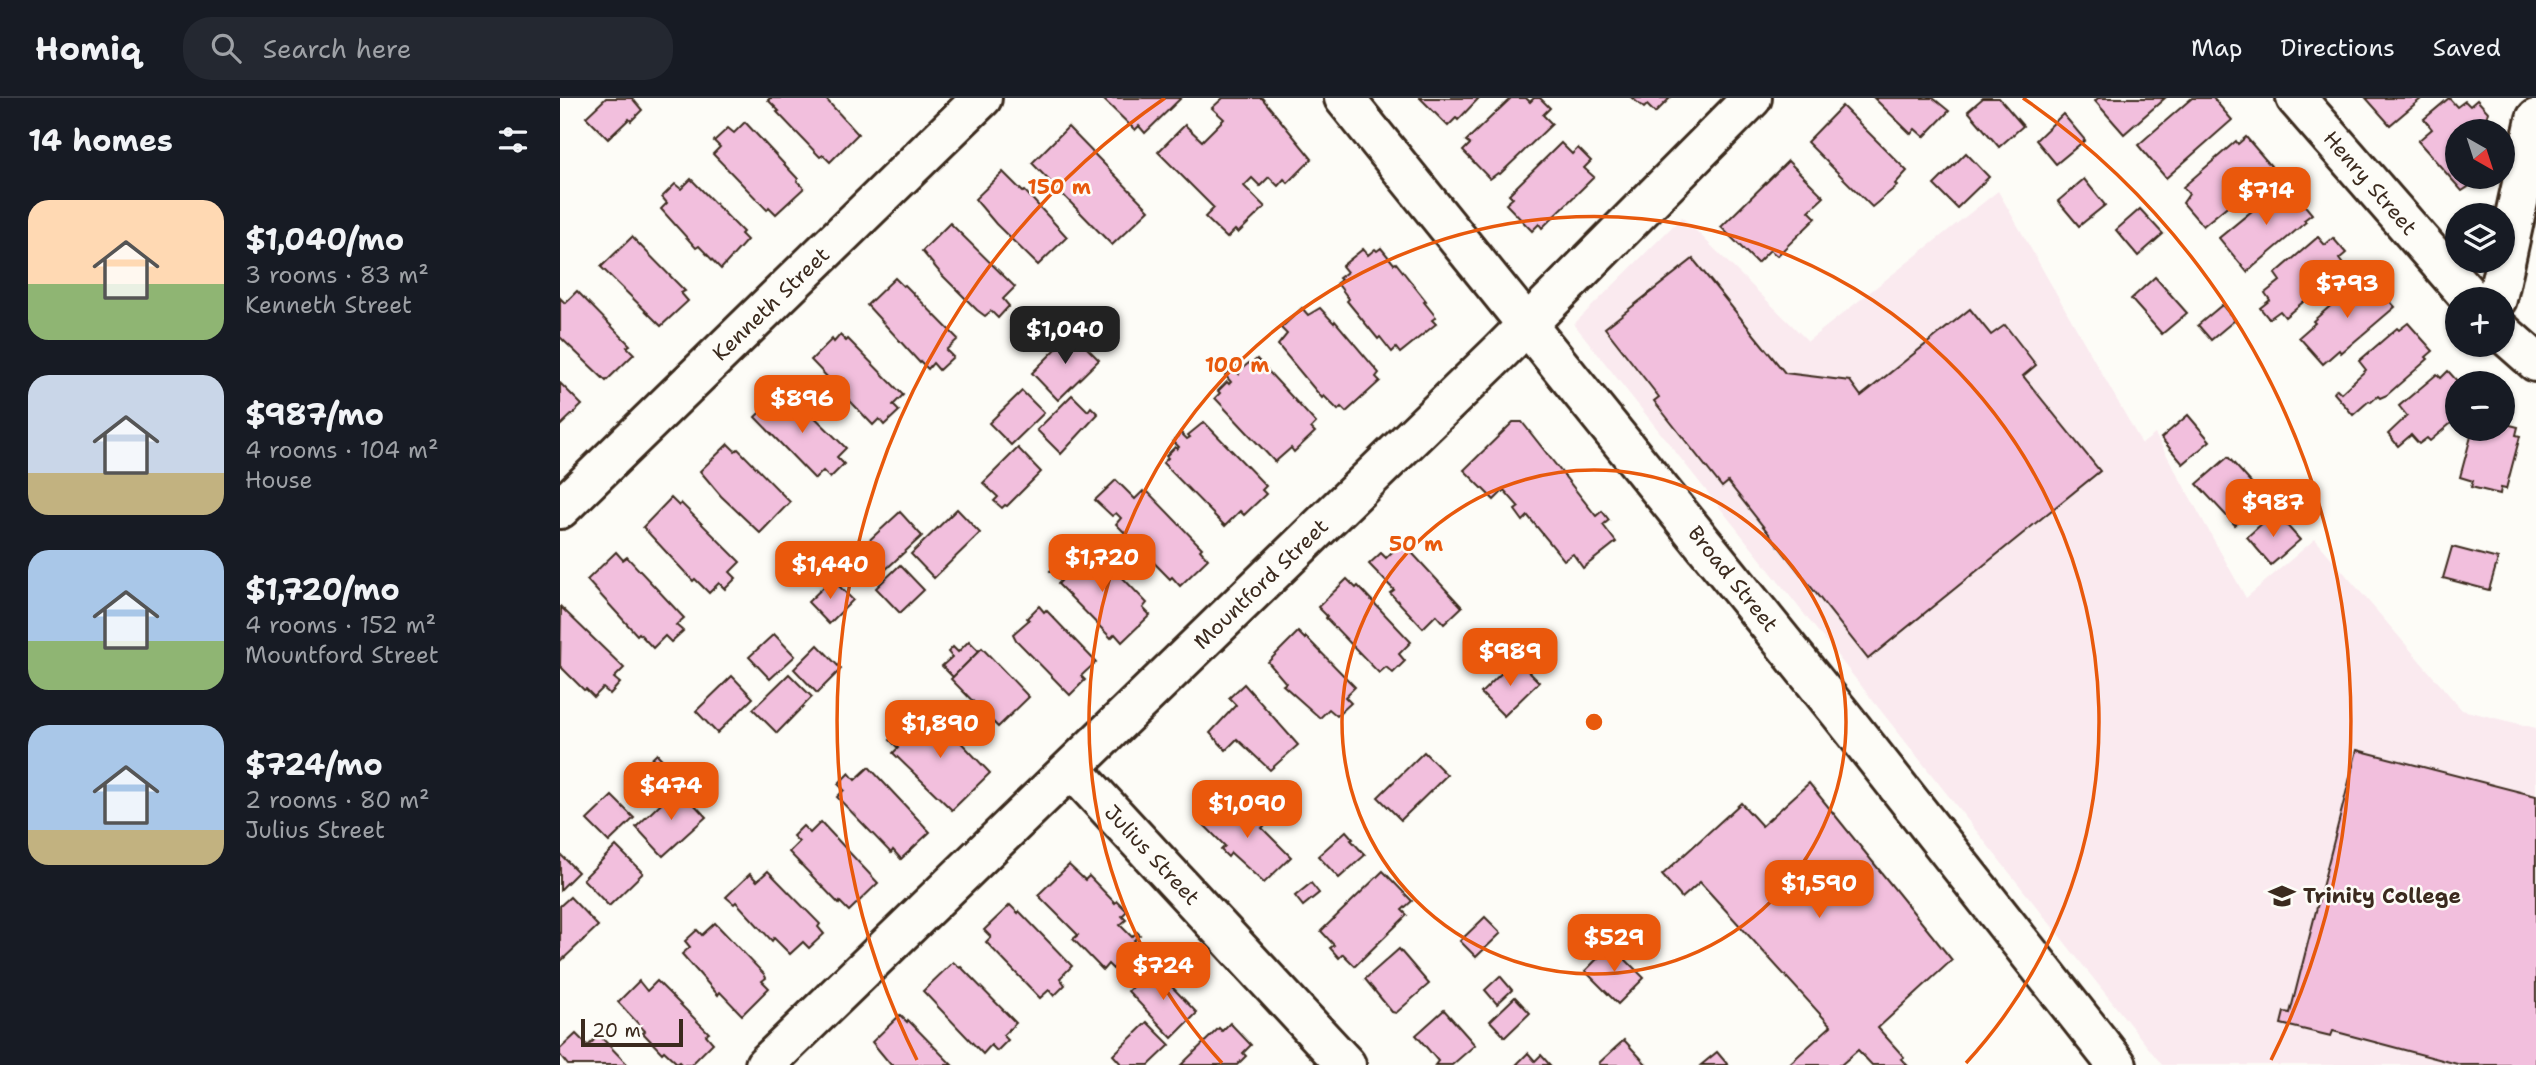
<!DOCTYPE html>
<html lang="en">
<head>
<meta charset="utf-8">
<style>
  :root { --surface:#171b24; --page:#242831; --text:#f1f3f6; --muted:#9ea1a6; --line:#363941; --accent:#ea580c }
  body { margin:0; font-family:"Shantell Sans",sans-serif; background:var(--page); color:var(--text); height:100vh; display:flex; flex-direction:column; font-size:26px; white-space:nowrap }
  * { box-sizing:border-box; margin:0 }
  p { font-size:23px; color:var(--muted) }
  .icon { flex:none; width:38px; height:38px; fill:none; stroke:currentColor; stroke-width:2; stroke-linecap:round; stroke-linejoin:round }
  .map { position:relative; flex:1; overflow:hidden }
  .drawer { display:flex; flex-direction:column; background:var(--surface); width:560px }
  .drawer>* { flex:none }
  .needle { width:46px; rotate:141deg }
  .fabs { position:absolute; left:1885px; top:21px; display:grid; gap:14px }
  .fabs a { display:grid; place-items:center; width:70px; height:70px; border-radius:50%; background:var(--surface); box-shadow:0 2px 5px #0004; font-size:35px }
  .scale { position:absolute; left:21px; bottom:18px; width:102px; box-sizing:border-box; padding-left:7px; border:4px solid #3b2a1e; border-top:0; font-size:19px; line-height:24px; white-space:nowrap; color:#3b2a1e; -webkit-text-stroke:5px #fdfcf7; paint-order:stroke }
  .price { position:absolute; translate:-50% -60px; padding:0 16px; border-radius:14px; background:var(--accent); color:#fff; font-size:23px; line-height:46px; filter:drop-shadow(0 2px 4px #0008) }
  .price::after { content:''; position:absolute; left:50%; top:42px; width:21px; height:16px; margin-left:-10px; background:inherit; clip-path:polygon(0 0,100% 0,50% 100%) }
  .price.current { background:#222; color:#fff }
  ul { padding:0; list-style:none }
  li { display:flex; align-items:center; gap:21px; height:175px; padding:0 28px }
  li span { display:grid; place-items:center; flex:none; width:196px; height:140px; border-radius:21px; color:#555 }
  li>.icon { margin-inline-start:auto }
  span .icon { width:84px; height:84px; fill:#fffc; stroke-width:1 }
  li b { font-size:30px }
  h2 { display:flex; justify-content:space-between; align-items:center; height:84px; padding:0 28px; font-size:30px }
  header { display:flex; align-items:center; gap:42px; box-sizing:border-box; height:98px; padding:0 35px; background:var(--surface); border-bottom:2px solid var(--line) }
  header strong { font-size:33px }
  nav { display:flex; gap:38px; margin-inline-start:auto; font-size:24px }
  .search { width:490px; height:63px; background:var(--page); display:flex; align-items:center; gap:18px; box-sizing:border-box; padding:0 24px; border-radius:28px; color:var(--muted); font-size:26px }
  main { display:flex; flex:1; min-height:0 }
  .map>svg:first-child { display:block }
</style>
</head>
<body>
<header>
<strong>Homiq</strong>
<div class="search"><svg class="icon" aria-label="search" viewBox="0 0 24 24"><circle cx="10" cy="10" r="6"/><path d="M15 15l6 6"/></svg>Search here</div>
<nav><a>Map</a><a>Directions</a><a>Saved</a></nav>
</header>
<main>
<section class="drawer">
<h2>14 homes<svg class="icon" aria-label="filters" viewBox="0 0 24 24"><path d="M4 7h16M4 17h16"/><circle cx="9" cy="7" r="2"/><circle cx="15" cy="17" r="2"/></svg></h2>
<ul>
<li><span style="background:linear-gradient(#ffd9b3 60%,#8fb573 0)"><svg class="icon" aria-label="home" viewBox="0 0 24 24"><path d="M3 11l9-7 9 7M6 9v11h12V9"/></svg></span><div><b>$1,040/mo</b><p>3 rooms · 83 m²</p><p>Kenneth Street</p></div></li>
<li><span style="background:linear-gradient(#c9d6e8 70%,#c2b280 0)"><svg class="icon" aria-label="home" viewBox="0 0 24 24"><path d="M3 11l9-7 9 7M6 9v11h12V9"/></svg></span><div><b>$987/mo</b><p>4 rooms · 104 m²</p><p>House</p></div></li>
<li><span style="background:linear-gradient(#a9c7e8 65%,#8fb573 0)"><svg class="icon" aria-label="home" viewBox="0 0 24 24"><path d="M3 11l9-7 9 7M6 9v11h12V9"/></svg></span><div><b>$1,720/mo</b><p>4 rooms · 152 m²</p><p>Mountford Street</p></div></li>
<li><span style="background:linear-gradient(#a9c7e8 75%,#c2b280 0)"><svg class="icon" aria-label="home" viewBox="0 0 24 24"><path d="M3 11l9-7 9 7M6 9v11h12V9"/></svg></span><div><b>$724/mo</b><p>2 rooms · 80 m²</p><p>Julius Street</p></div></li>
</ul>
</section>
<div class="map">
<svg width="1976" height="967" viewBox="0 0 1976 967">
  <rect width="100%" height="100%" fill="#fdfcf7"/>
  <filter id="ink" filterUnits="userSpaceOnUse"><feTurbulence type="fractalNoise" baseFrequency=".0143" numOctaves="2"/><feDisplacementMap in="SourceGraphic" scale="14" xChannelSelector="R" yChannelSelector="G"/><feConvolveMatrix kernelMatrix="1 2 1 2 8 2 1 2 1" color-interpolation-filters="sRGB"/></filter>
  <g filter="url(#ink)">
    <path fill="#faeaef" d="M1438 93 1582 346 1595 336 1686 500 1755 441 1902 612 1976 630V967H1602L1014 226 1122 119 1248 243Z"/>
    <g fill="#f2bfdd" stroke="#3b2a1e" stroke-width="2">
      <path d="M46 0H72L82 12 71 23 69 21 48 41 26 19Z"/>
      <path d="M210 0H265L298 36 270 64 263 57 260 59 217 14 219 13 208 2Z"/>
      <path d="M542 0H621L585 35 579 28 575 32Z"/>
      <path d="M663 0H702L752 61 728 85 724 81 718 88 709 79 700 88 692 80 684 88 705 109 678 135 675 132 667 140 645 119 654 110 598 54 625 27 642 43 664 21 652 10Z"/>
      <path d="M860 0H919L898 22 896 20 888 28Z"/>
      <path d="M951 0H966L970 4 974 0H980L990 10 983 17 992 26 940 76 938 75 930 81 903 53 910 46 906 43Z"/>
      <path d="M1072 0H1110L1095 15 1087 7 1084 10Z"/>
      <path d="M1314 0H1373L1389 13 1364 39 1355 31 1351 36Z"/>
      <path d="M1423 0H1439L1463 28 1439 49 1408 13Z"/>
      <path d="M1538 0H1605L1564 36 1535 3Z"/>
      <path d="M1632 0H1653L1672 22 1606 80 1578 47Z"/>
      <path d="M1806 0H1862L1830 27Z"/>
      <path d="M1889 0 1897 9 1905 3 1910 8 1917 2 1928 14 1923 33H1897V79H1911L1908 89 1902 93 1858 43 1872 31 1864 21Z"/>
      <path d="M1282 8 1347 73 1335 86 1337 88 1312 109 1247 44Z"/>
      <path d="M1503 16 1525 42 1496 66 1476 42Z"/>
      <path d="M185 24 238 81 237 83 244 90 216 116 209 109 207 112 153 56 160 49 154 43 168 30 174 35Z"/>
      <path d="M508 29 589 112 552 147 472 65Z"/>
      <path d="M1686 39 1711 68 1703 75 1705 77 1643 128 1623 105 1629 96 1623 89 1676 43 1678 46Z"/>
      <path d="M1001 45 1012 56 1018 50 1031 63 1024 70 1034 79 982 130 979 126 972 133 946 106 953 100 949 96Z"/>
      <path d="M1406 55 1429 79 1397 110 1374 87Z"/>
      <path d="M1228 63 1264 99 1249 113 1256 120 1217 158 1210 152 1197 165 1161 129Z"/>
      <path d="M443 74 463 94 465 93 507 139 478 167 436 126 415 101Z"/>
      <path d="M131 81 183 134 181 136 187 142 161 171 139 148 136 150 101 111 107 105 102 99 115 86 121 91Z"/>
      <path d="M1524 81 1545 107 1519 128 1498 103Z"/>
      <path d="M1726 85 1752 116 1744 122 1746 124 1687 174 1659 140Z"/>
      <path d="M1580 111 1603 136 1578 158 1556 132Z"/>
      <path d="M390 125 455 189 443 201 449 208 438 220 431 213 425 218 417 212 382 177 362 153Z"/>
      <path d="M72 139 125 193 121 195 128 203 101 228 41 169Z"/>
      <path d="M1758 139 1765 147 1773 140 1786 155 1779 161 1785 169 1725 219 1720 213 1709 221 1700 210 1710 202 1705 195 1720 183 1715 176Z"/>
      <path d="M821 150 834 166 836 165 866 203 864 204 876 219 872 222 876 226 840 255 836 250 832 254 820 239 818 241 787 203 789 201 777 185 781 182 779 180 787 174 782 168 803 151 808 157 815 151 817 153Z"/>
      <path d="M1133 161 1225 275 1290 283 1301 298 1410 211 1431 237 1445 227 1476 267 1463 278 1540 373 1308 561 1168 384 1162 389 1094 303 1099 299 1045 230Z"/>
      <path d="M1806 177 1835 209 1781 255 1779 252 1763 266 1739 239 1755 225 1753 223Z"/>
      <path d="M1595 179 1627 215 1602 236 1571 201Z"/>
      <path d="M335 180 343 188 345 187 398 241 386 252 393 259 379 272 373 265 368 271 361 264 360 265 307 207Z"/>
      <path d="M17 193 70 247 67 249 74 256 46 283 0 239V200L5 205Z"/>
      <path d="M1662 207 1675 222 1651 242 1638 227Z"/>
      <path d="M742 210 748 217 760 210 774 225 775 223 819 275 816 279 820 283 786 314 781 309 778 312 764 298 762 300 718 247 727 236 721 230Z"/>
      <path d="M542 221 556 234 547 244 533 231Z"/>
      <path d="M1848 225 1873 253 1866 259 1868 261 1827 297 1820 300 1818 298 1811 304 1809 303 1793 317 1774 295 1777 291 1781 295 1806 272 1799 263 1837 230 1839 232Z"/>
      <path d="M512 235 539 262 498 302 472 275Z"/>
      <path d="M280 237 286 243 288 241 343 297 333 307 339 313 324 327 319 321 313 327 251 262 272 241 274 244Z"/>
      <path d="M697 261 756 325 751 330 755 334 734 354 731 350 715 364 655 300 660 295 658 293 667 284 669 286 671 284 665 277 673 270 679 276 680 272 689 265 691 266Z"/>
      <path d="M1888 273 1899 285H1897V320L1870 343 1867 340 1859 346 1851 337 1838 348 1828 336 1847 318 1839 308 1877 276 1881 280Z"/>
      <path d="M0 285 22 307 0 328Z"/>
      <path d="M223 292 230 299 232 297 286 350 277 359 284 366 270 380 263 373 255 381 195 319Z"/>
      <path d="M462 293 484 315 451 347 429 325Z"/>
      <path d="M512 297 528 313 531 309 538 316 501 356 477 332Z"/>
      <path d="M1628 317 1650 343 1623 366 1601 340Z"/>
      <path d="M644 324 706 388 702 392 706 396 684 417 680 413 665 428 603 365 608 360 606 358 615 349 617 351 619 349 613 343 621 335 627 341 630 339 628 337Z"/>
      <path d="M953 324H962L1036 418 1042 413 1049 422 1043 427 1056 444 1023 470 1013 456 1004 462 968 418 963 423 955 412 959 409 944 392 934 402 904 372Z"/>
      <path d="M1942 325 1958 329 1956 337 1960 338 1946 391 1941 390 1940 396 1911 389 1913 383 1900 379 1913 331H1942Z"/>
      <path d="M168 346 175 353 178 351 230 404 200 435 161 398 140 373Z"/>
      <path d="M458 350 481 374 447 408 445 407 442 410 434 403 438 399 423 385Z"/>
      <path d="M1668 359 1705 400 1675 427 1637 386Z"/>
      <path d="M556 382 575 401 583 393 585 396 588 394 642 450 640 452 648 461 620 488 612 479 610 481 556 426 561 420 556 415 552 418 535 402Z"/>
      <path d="M111 400 119 408 121 405 180 464 170 474 176 480 165 491 159 485 149 495 135 481 133 483 83 429Z"/>
      <path d="M397 411 420 435 374 480 351 456Z"/>
      <path d="M340 414 362 438 324 473 302 449Z"/>
      <path d="M1715 414 1740 442 1711 467 1687 439Z"/>
      <path d="M842 444 902 509 884 526 876 517 863 530 830 495 834 492 809 466 821 455 826 460Z"/>
      <path d="M1892 449 1938 461 1929 492 1883 480Z"/>
      <path d="M534 450 587 505 583 510 590 517 562 544 555 536 551 540 498 486 501 483 490 473 511 453 521 463Z"/>
      <path d="M56 454 63 462 67 459 124 520 116 527 123 533 111 544 105 538 93 550 79 535 77 537 27 482Z"/>
      <path d="M340 467 364 492 340 515 316 490Z"/>
      <path d="M272 481 293 502 269 526 248 504Z"/>
      <path d="M787 481 796 490 798 488 851 544 839 556 845 563 833 575 826 569 819 575 766 520 767 518 758 509Z"/>
      <path d="M479 508 484 514 486 512 536 564 521 578 525 582 510 597 456 542 453 536 469 522 467 520Z"/>
      <path d="M1 509 64 570 54 580 60 585 50 596 43 590 34 599 26 591 24 592 0 568Z"/>
      <path d="M738 534 745 541 746 539 795 589 785 599 791 605 777 618 769 611 760 620 723 587 726 585 708 564Z"/>
      <path d="M214 536 235 558 210 581 189 559Z"/>
      <path d="M409 543 419 553 393 579 382 568 392 559 388 554 393 549 398 554Z"/>
      <path d="M258 547 281 571 257 595 234 571Z"/>
      <path d="M422 550 469 599 438 629 391 581Z"/>
      <path d="M956 561 979 584 944 618 921 595Z"/>
      <path d="M229 576 252 599 217 635 193 611Z"/>
      <path d="M172 578 193 600 157 635 136 613Z"/>
      <path d="M684 586 738 647 710 672 677 641 666 652 650 635 676 607 669 600Z"/>
      <path d="M362 611 369 619 373 615 430 675 392 712 333 655 338 650 330 642 340 633 348 641 360 629 351 621Z"/>
      <path d="M1797 652 1976 698V967H1901L1773 933 1771 938 1721 926 1724 914 1730 915Z"/>
      <path d="M864 654 887 677 841 722 818 699Z"/>
      <path d="M97 656 114 674 99 688 81 671Z"/>
      <path d="M309 669 370 734 341 761 333 752 331 755 277 699 284 692 278 686 289 675 295 682Z"/>
      <path d="M1249 685 1392 862 1318 930 1344 959 1341 961 1347 967H1312L1298 952 1281 967H1228L1271 928 1140 784 1122 800 1102 777 1181 705 1202 728Z"/>
      <path d="M118 689 146 719 103 758 76 729Z"/>
      <path d="M52 698 74 720 49 744 27 722Z"/>
      <path d="M671 698 697 725 701 721 706 726 702 730 731 759 704 785 671 755 668 759 661 752 665 748 643 726Z"/>
      <path d="M261 724 318 785 289 813 280 804 279 806 229 754 239 744 233 738 243 728 250 735Z"/>
      <path d="M786 733 793 741 791 742 805 757 779 780 758 758Z"/>
      <path d="M56 748 83 775 49 808 23 781Z"/>
      <path d="M0 756 18 774 0 792Z"/>
      <path d="M509 767 525 782 529 778 555 805 557 803 567 813 562 818 566 822 560 827 572 839 577 834 580 837 574 842 578 846 553 871 548 866 543 872 513 841 518 837 478 797Z"/>
      <path d="M208 773 260 826 258 829 264 836 249 850 243 844 230 856 214 840 212 843 176 804 174 806 166 799 190 776 197 783Z"/>
      <path d="M823 773 852 803 842 812 847 817 795 868 783 856 779 860 770 850 774 847 761 833Z"/>
      <path d="M751 785 759 795 743 808 735 798Z"/>
      <path d="M10 799 38 828 0 864V808Z"/>
      <path d="M450 807 458 815 459 813 512 868 500 880 505 887 494 898 489 892 480 900 426 844 431 839 424 832Z"/>
      <path d="M925 819 941 835 916 859 900 843Z"/>
      <path d="M155 825 204 876 206 880 202 883 209 890 182 917 160 894 158 897 122 856 130 849 125 843 137 832 142 837Z"/>
      <path d="M1051 847 1084 880 1058 906 1025 873Z"/>
      <path d="M839 851 869 886 836 915 832 914 805 881Z"/>
      <path d="M393 864 400 870 401 869 456 925 443 937 448 942 437 953 431 947 423 956 363 893Z"/>
      <path d="M593 869 637 915 612 940 568 893Z"/>
      <path d="M940 878 952 892 937 906 925 892Z"/>
      <path d="M79 883 87 893 97 883 149 935 146 937 153 945 131 967H122L119 964 118 966 104 953 102 955 83 935 85 933 58 904Z"/>
      <path d="M955 899 970 915 945 939 930 923Z"/>
      <path d="M884 912 915 947 892 967H875L878 963 856 937Z"/>
      <path d="M340 917 347 924 348 922 392 967H331L312 944Z"/>
      <path d="M587 924 610 947 589 967H562L553 957Z"/>
      <path d="M670 925 691 947 683 955 686 958 677 967H621L659 930 662 933Z"/>
      <path d="M16 936 28 948 39 937 68 967H8L0 957V951Z"/>
      <path d="M1064 942 1087 967H1040L1039 965Z"/>
      <path d="M1157 954 1168 967H1141Z"/>
      <path d="M968 955 975 963 981 957 990 967H956Z"/>
    </g>
    <g fill="none" stroke-linecap="round" stroke-linejoin="round">
      <defs>
        <g id="minor">
          <path d="M1736 0 1911 201"/>
          <path d="M1937 201 1976 21"/>
          <path d="M1942 234 1976 264"/>
          <path d="M0 411 422 0"/>
          <path d="M512 671 786 967"/>
          <path d="M205 967 941 253 1192 0"/>
        </g>
        <path id="secondary" d="M784 0 1280 615 1557 967"/>
      </defs>
      <use href="#minor" stroke="#3b2a1e" stroke-width="44"/>
      <use href="#secondary" stroke="#3b2a1e" stroke-width="44"/>
      <use href="#minor" stroke="#fdfcf7" stroke-width="38"/>
      <use href="#secondary" stroke="#fdfcf7" stroke-width="38"/>
    </g>
  </g>
  <g fill="none" stroke="#e8590c" stroke-width="3.5">
    <circle cx="1034" cy="624" r="252"/>
    <path d="M662 965A505 505 0 1 1 1406 965"/>
    <path d="M357 962A757 757 0 0 1 605 0M1463 0A757 757 0 0 1 1711 962"/>
  </g>
  <defs>
    <symbol id="university-bare" viewBox="-9 -9 18 18"><path d="M0-5L7-2L0 1L-7-2ZM-4 1L0 2.5L4 1V4Q0 6-4 4Z" fill="#3b2a1e" stroke="#fdfcf7" stroke-width="2.5" paint-order="stroke"/></symbol>
  </defs>
  <g fill-rule="evenodd">
    <use href="#university-bare" x="1703" y="779" width="38" height="38"/>
  </g>
  <g text-anchor="middle" stroke-width="5" stroke-linejoin="round" paint-order="stroke">
    <g font-size="21" fill="#3b2a1e" stroke="#fdfcf7">
      <text transform="translate(1810 85) rotate(49)" y="7">Henry Street</text>
      <text transform="translate(211 206) rotate(-44)" y="7">Kenneth Street</text>
      <text transform="translate(1173 481) rotate(51)" y="7">Broad Street</text>
      <text transform="translate(701 486) rotate(-44)" y="7">Mountford Street</text>
      <text transform="translate(592 757) rotate(47)" y="7">Julius Street</text>
    </g>
    <g font-size="21" font-weight="bold" fill="#3b2a1e" stroke="#fdfcf7" text-anchor="start">
      <text x="1743" y="805">Trinity College</text>
    </g>
  </g>
  <circle cx="1034" cy="624" r="10" fill="#e8590c" stroke="#fdfcf7" stroke-width="3.5"/>
  <g font-size="21" text-anchor="middle" font-weight="bold" fill="#e8590c" stroke="#fdfcf7" stroke-width="5" stroke-linejoin="round" paint-order="stroke">
    <text x="499" y="96">150 m</text>
    <text x="677" y="274">100 m</text>
    <text x="856" y="453">50 m</text>
  </g>
</svg>
<div class="fabs">
<a><svg class="needle" viewBox="-14 -14 28 28"><path d="M0-13l5 13h-10z" fill="#e53935"/><path d="M0 13l5-13h-10z" fill="#9ea1a6"/></svg></a>
<a><svg class="icon" aria-label="layers" viewBox="0 0 24 24"><path d="M12 4l9 5-9 5-9-5zM3 14l9 5 9-5"/></svg></a>
<a>+</a>
<a>−</a>
</div>
<div class="scale">20 m</div>
<b class="price" style="left:1706px;top:129px">$714</b>
<b class="price" style="left:1787px;top:222px">$793</b>
<b class="price current" style="left:505px;top:268px">$1,040</b>
<b class="price" style="left:242px;top:337px">$896</b>
<b class="price" style="left:1713px;top:441px">$987</b>
<b class="price" style="left:542px;top:496px">$1,720</b>
<b class="price" style="left:270px;top:503px">$1,440</b>
<b class="price" style="left:950px;top:590px">$989</b>
<b class="price" style="left:380px;top:662px">$1,890</b>
<b class="price" style="left:111px;top:724px">$474</b>
<b class="price" style="left:687px;top:742px">$1,090</b>
<b class="price" style="left:1259px;top:822px">$1,590</b>
<b class="price" style="left:1054px;top:876px">$529</b>
<b class="price" style="left:603px;top:904px">$724</b>
</div>
</main>
</body>
</html>
